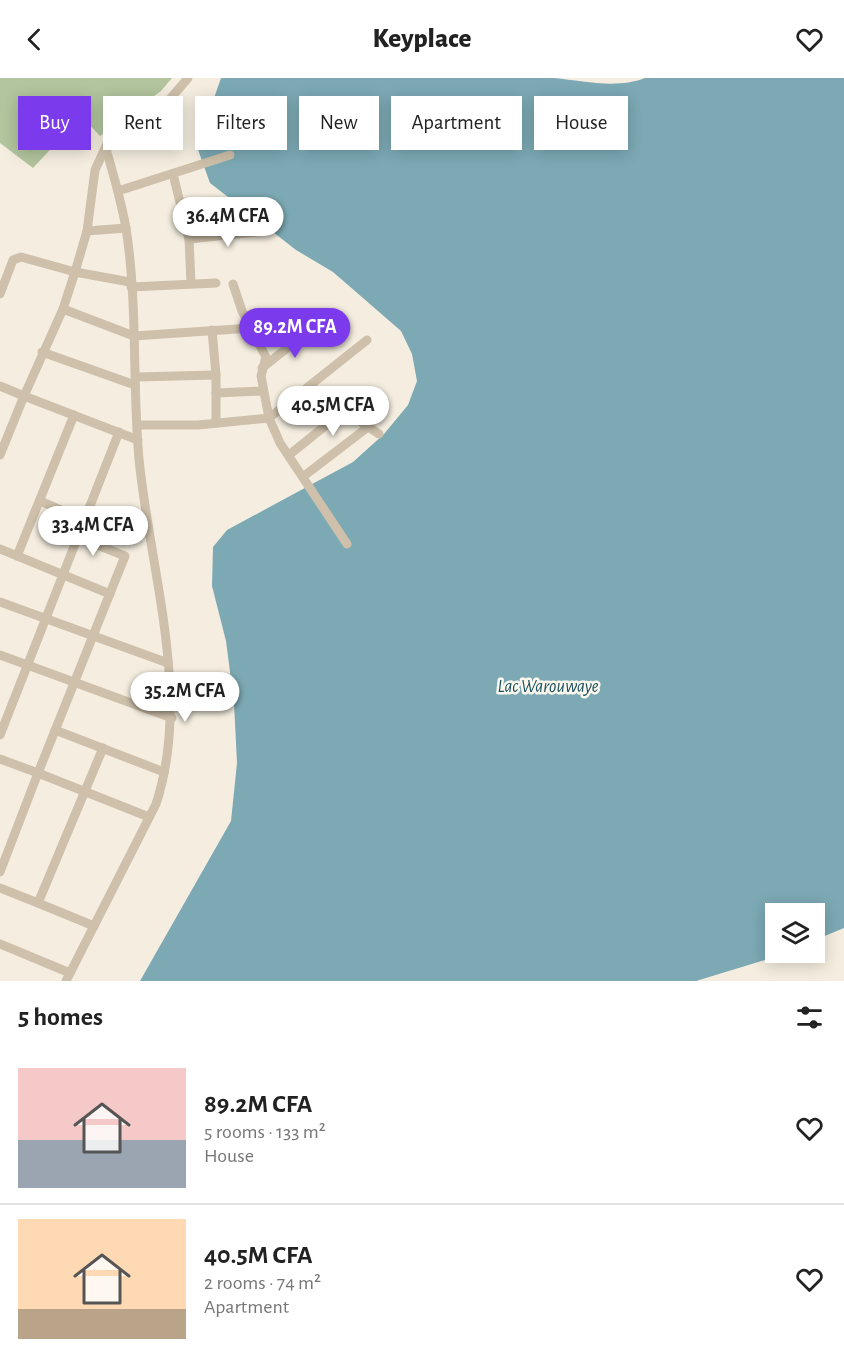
<!DOCTYPE html>
<html lang="en">
<head>
<meta charset="utf-8">
<style>
  :root { --surface:#fff; --page:#f2f2f2; --text:#222; --muted:#767676; --line:#e0e0e0; --accent:#7c3aed }
  body { margin:0; font-family:"Alegreya Sans",sans-serif; background:var(--page); color:var(--text); height:100vh; display:flex; flex-direction:column; font-size:22px; white-space:nowrap }
  * { box-sizing:border-box; margin:0 }
  p { font-size:20px; color:var(--muted) }
  .icon { flex:none; width:33px; height:33px; fill:none; stroke:currentColor; stroke-width:2; stroke-linecap:round; stroke-linejoin:round }
  .map { position:relative; height:903px; overflow:hidden }
  .sheet { display:flex; flex-direction:column; background:var(--surface); flex:1 }
  .sheet>* { flex:none }
  .top-card { position:absolute; left:18px; top:18px; width:808px; height:54px; display:flex; gap:12px }
  .tools { position:absolute; left:765px; top:825px; display:grid; gap:12px }
  .tools a { display:grid; place-items:center; width:60px; height:60px; border-radius:0px; background:var(--surface); box-shadow:0 3px 15px #0003; font-size:30px }
  .price { position:absolute; translate:-50% -51px; padding:0 14px; border-radius:21px; background:#fff; color:#222; font-size:20px; line-height:39px; filter:drop-shadow(0 2px 3px #0008) }
  .price::after { content:''; position:absolute; left:50%; top:36px; width:18px; height:14px; margin-left:-9px; background:inherit; clip-path:polygon(0 0,100% 0,50% 100%) }
  .price.current { background:var(--accent); color:#fff }
  ul { padding:0; list-style:none }
  li { display:flex; align-items:center; gap:18px; height:150px; padding:0 18px }
  li+li { border-top:2px solid var(--line) }
  li span { display:grid; place-items:center; flex:none; width:168px; height:120px; border-radius:0px; color:#555 }
  li>.icon { margin-inline-start:auto }
  span .icon { width:72px; height:72px; fill:#fffc; stroke-width:1 }
  li b { font-size:26px }
  h2 { display:flex; justify-content:space-between; align-items:center; height:72px; padding:0 18px; font-size:26px }
  .pill { padding:0 21px; border-radius:0px; background:var(--surface); box-shadow:0 3px 15px #0003; font-size:21px; line-height:54px }
  .pill.current { background:var(--accent); color:#fff }
  header { display:flex; justify-content:space-between; align-items:center; height:78px; padding:0 18px; background:var(--surface); font-size:27px; font-weight:800 }
  .map>svg:first-child { display:block }
</style>
</head>
<body>
<header><svg class="icon" aria-label="back" viewBox="0 0 24 24"><path d="M15 5l-7 7 7 7"/></svg>Keyplace<svg class="icon" aria-label="heart" viewBox="0 0 24 24"><path d="M12 20l-8-8c-3-5 5-10 8-4 3-6 11-1 8 4z"/></svg></header>
<div class="map">
<svg width="844" height="903" viewBox="0 0 844 903">
  <rect width="100%" height="100%" fill="#f5eee0"/>
  <path fill="#b2c59e" d="M0 0H172L161 13 100 58 84 41 61 60 33 90 0 65Z"/>
  <path fill="#7ca9b4" d="M221 0H554C584 3 617 11 645 0H844V850L815 862 814 836H776V874L788 875 696 903H140L231 743 237 685 234 625 226 563 212 508 213 469 227 452 353 384 384 356 408 327 417 303 412 276 401 253 333 194 296 172 210 105 197 69Z"/>
  <g fill="none" stroke-linecap="round" stroke-linejoin="round">
    <g stroke="#cec0aa" stroke-width="9">
      <path d="M173 96 189 161 191 205"/>
      <path d="M118 113 230 77"/>
      <path d="M87 153 126 150"/>
      <path d="M189 161 264 153"/>
      <path d="M131 209 216 205"/>
      <path d="M0 216 13 182 21 179 75 194 130 204"/>
      <path d="M63 231 134 258 251 250"/>
      <path d="M212 252 216 297"/>
      <path d="M42 274 135 307"/>
      <path d="M262 290 311 251"/>
      <path d="M136 299 216 297V315L263 313"/>
      <path d="M0 308 24 318 63 231 75 194 87 153 95 92 107 66 124 49 170 21 188 0"/>
      <path d="M216 345V315"/>
      <path d="M138 347H198L269 340 261 298 266 279 242 233 233 206"/>
      <path d="M0 377 24 318 138 362"/>
      <path d="M289 377 340 336 348 335 379 356"/>
      <path d="M304 398 368 349"/>
      <path d="M40 423 84 442"/>
      <path d="M77 459 125 478 38 695 149 739"/>
      <path d="M347 466 280 365 269 340 367 262"/>
      <path d="M0 471 110 516"/>
      <path d="M17 478 74 337"/>
      <path d="M0 524 168 585"/>
      <path d="M0 577 172 640"/>
      <path d="M55 652 164 694"/>
      <path d="M0 657 119 354"/>
      <path d="M0 681 38 695 0 794"/>
      <path d="M0 810 38 825 103 670"/>
      <path d="M38 825 94 848"/>
      <path d="M0 866 70 895"/>
      <path d="M66 903 156 726C192 617 150 493 139 381 132 305 138 227 126 150 121 123 114 98 106 71"/>
    </g>
  </g>
  <g text-anchor="middle" stroke-width="5" stroke-linejoin="round" paint-order="stroke">
    <g font-size="18" font-style="italic" fill="#1c5160" stroke="#fbf7ed">
      <text x="548" y="614">Lac Warouwaye</text>
    </g>
  </g>
</svg>
<div class="tools">
<a><svg class="icon" aria-label="layers" viewBox="0 0 24 24"><path d="M12 4l9 5-9 5-9-5zM3 14l9 5 9-5"/></svg></a>
</div>
<b class="price" style="left:228px;top:170px">36.4M CFA</b>
<b class="price current" style="left:295px;top:281px">89.2M CFA</b>
<b class="price" style="left:333px;top:359px">40.5M CFA</b>
<b class="price" style="left:93px;top:479px">33.4M CFA</b>
<b class="price" style="left:185px;top:645px">35.2M CFA</b>
<div class="top-card">
<a class="pill current">Buy</a>
<a class="pill">Rent</a>
<a class="pill">Filters</a>
<a class="pill">New</a>
<a class="pill">Apartment</a>
<a class="pill">House</a>
</div>
</div>
<section class="sheet">
<h2>5 homes<svg class="icon" aria-label="filters" viewBox="0 0 24 24"><path d="M4 7h16M4 17h16"/><circle cx="9" cy="7" r="2"/><circle cx="15" cy="17" r="2"/></svg></h2>
<ul>
<li><span style="background:linear-gradient(#f6c9c9 60%,#9aa5b1 0)"><svg class="icon" aria-label="home" viewBox="0 0 24 24"><path d="M3 11l9-7 9 7M6 9v11h12V9"/></svg></span><div><b>89.2M CFA</b><p>5 rooms · 133 m²</p><p>House</p></div><svg class="icon" aria-label="heart" viewBox="0 0 24 24"><path d="M12 20l-8-8c-3-5 5-10 8-4 3-6 11-1 8 4z"/></svg></li>
<li><span style="background:linear-gradient(#ffd9b3 75%,#b9a48a 0)"><svg class="icon" aria-label="home" viewBox="0 0 24 24"><path d="M3 11l9-7 9 7M6 9v11h12V9"/></svg></span><div><b>40.5M CFA</b><p>2 rooms · 74 m²</p><p>Apartment</p></div><svg class="icon" aria-label="heart" viewBox="0 0 24 24"><path d="M12 20l-8-8c-3-5 5-10 8-4 3-6 11-1 8 4z"/></svg></li>
</ul>
</section>
</body>
</html>
